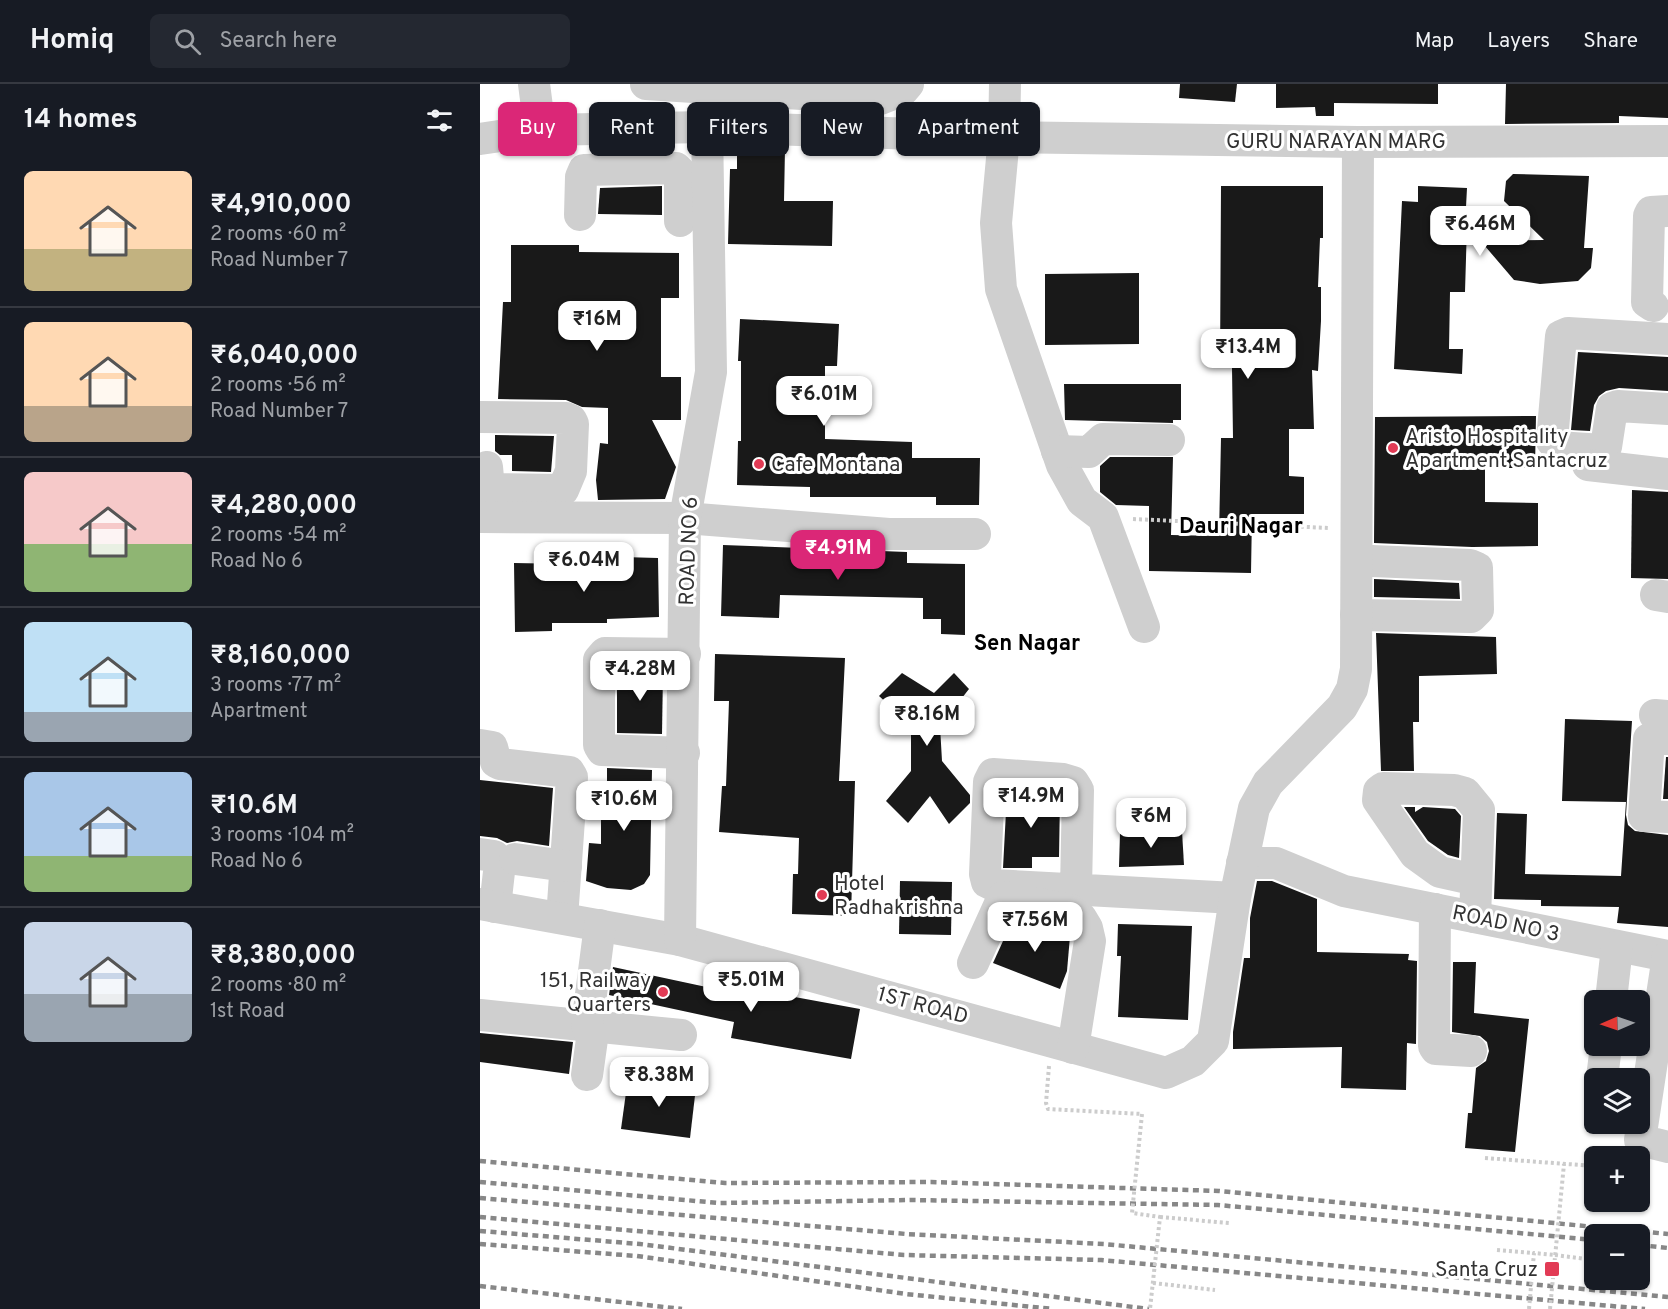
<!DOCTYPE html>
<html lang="en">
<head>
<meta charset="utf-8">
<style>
  :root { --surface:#171b24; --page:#242831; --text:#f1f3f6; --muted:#9ea1a6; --line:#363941; --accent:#db2777 }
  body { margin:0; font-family:Overpass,sans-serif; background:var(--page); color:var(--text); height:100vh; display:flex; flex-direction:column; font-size:22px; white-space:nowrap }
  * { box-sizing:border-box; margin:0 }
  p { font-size:20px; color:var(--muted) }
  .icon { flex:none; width:33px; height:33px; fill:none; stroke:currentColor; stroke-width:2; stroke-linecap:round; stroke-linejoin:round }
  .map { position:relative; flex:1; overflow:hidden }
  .drawer { display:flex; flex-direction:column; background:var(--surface); width:480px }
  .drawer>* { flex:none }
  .top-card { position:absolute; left:18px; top:18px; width:570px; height:54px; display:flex; gap:12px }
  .needle { width:39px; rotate:268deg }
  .controls { position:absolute; left:1104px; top:906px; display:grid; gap:12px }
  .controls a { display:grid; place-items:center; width:66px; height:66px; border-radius:9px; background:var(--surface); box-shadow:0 2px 4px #0004; font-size:30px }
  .price { position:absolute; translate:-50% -51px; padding:0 14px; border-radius:12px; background:#fff; color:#222; font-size:20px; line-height:39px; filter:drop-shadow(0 2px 3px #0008) }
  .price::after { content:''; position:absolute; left:50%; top:36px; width:18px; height:14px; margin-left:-9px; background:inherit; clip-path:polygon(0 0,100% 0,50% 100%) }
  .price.active { background:var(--accent); color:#fff }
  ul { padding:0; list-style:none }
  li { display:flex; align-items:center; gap:18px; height:150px; padding:0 24px }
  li+li { border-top:2px solid var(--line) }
  li span { display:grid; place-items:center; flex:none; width:168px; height:120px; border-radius:9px; color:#555 }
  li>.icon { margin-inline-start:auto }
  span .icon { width:72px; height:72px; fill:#fffc; stroke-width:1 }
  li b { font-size:26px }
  h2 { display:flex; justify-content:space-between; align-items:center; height:72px; padding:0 24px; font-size:26px }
  .pill { padding:0 21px; border-radius:9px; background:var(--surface); box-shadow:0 2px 4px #0004; font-size:21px; line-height:54px }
  .pill.active { background:var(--accent); color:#fff }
  header { display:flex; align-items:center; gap:36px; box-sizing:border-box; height:84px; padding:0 30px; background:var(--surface); border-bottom:2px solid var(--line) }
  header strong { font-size:28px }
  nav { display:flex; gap:33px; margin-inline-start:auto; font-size:21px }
  .search { width:420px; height:54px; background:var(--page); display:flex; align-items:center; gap:15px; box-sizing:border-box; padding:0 21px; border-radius:9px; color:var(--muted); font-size:22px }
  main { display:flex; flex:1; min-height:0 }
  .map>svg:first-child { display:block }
</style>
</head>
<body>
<header>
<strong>Homiq</strong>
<div class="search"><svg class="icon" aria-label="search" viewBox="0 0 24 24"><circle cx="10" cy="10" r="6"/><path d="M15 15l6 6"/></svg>Search here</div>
<nav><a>Map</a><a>Layers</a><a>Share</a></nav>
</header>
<main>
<section class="drawer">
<h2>14 homes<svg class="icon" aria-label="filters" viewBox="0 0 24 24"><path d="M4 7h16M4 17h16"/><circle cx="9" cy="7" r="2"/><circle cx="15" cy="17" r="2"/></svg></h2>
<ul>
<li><span style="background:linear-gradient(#ffd9b3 65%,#c2b280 0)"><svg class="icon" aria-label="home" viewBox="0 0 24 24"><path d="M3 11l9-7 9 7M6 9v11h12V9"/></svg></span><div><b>₹4,910,000</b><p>2 rooms · 60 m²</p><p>Road Number 7</p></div></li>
<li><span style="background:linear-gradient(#ffd9b3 70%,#b9a48a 0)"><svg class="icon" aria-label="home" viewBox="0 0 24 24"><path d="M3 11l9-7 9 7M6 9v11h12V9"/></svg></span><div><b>₹6,040,000</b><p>2 rooms · 56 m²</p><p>Road Number 7</p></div></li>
<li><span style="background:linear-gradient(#f6c9c9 60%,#8fb573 0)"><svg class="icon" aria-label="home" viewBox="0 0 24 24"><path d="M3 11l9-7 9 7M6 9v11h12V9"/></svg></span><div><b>₹4,280,000</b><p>2 rooms · 54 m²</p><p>Road No 6</p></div></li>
<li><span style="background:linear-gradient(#bfe0f5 75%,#9aa5b1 0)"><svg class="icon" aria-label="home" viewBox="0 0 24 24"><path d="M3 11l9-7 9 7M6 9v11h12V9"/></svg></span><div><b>₹8,160,000</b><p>3 rooms · 77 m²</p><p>Apartment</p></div></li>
<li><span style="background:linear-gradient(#a9c7e8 70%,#8fb573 0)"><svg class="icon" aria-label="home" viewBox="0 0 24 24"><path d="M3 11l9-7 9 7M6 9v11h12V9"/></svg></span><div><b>₹10.6M</b><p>3 rooms · 104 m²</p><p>Road No 6</p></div></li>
<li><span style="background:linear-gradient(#c9d6e8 60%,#9aa5b1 0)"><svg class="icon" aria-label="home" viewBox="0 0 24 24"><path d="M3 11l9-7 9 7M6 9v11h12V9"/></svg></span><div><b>₹8,380,000</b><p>2 rooms · 80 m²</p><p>1st Road</p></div></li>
</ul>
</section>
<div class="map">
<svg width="1188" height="1225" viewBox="0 0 1188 1225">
  <rect width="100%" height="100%" fill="#fff"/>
  <g fill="#191919">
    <path d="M700 0H757L755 18 699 14Z"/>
    <path d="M796 0H958V20L854 19V32H836L835 23 796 24Z"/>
    <path d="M1026 0H1188V34L1139 32V39L1025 40Z"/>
    <path d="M257 62 305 64 304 117H353L352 162 248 160 250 85H257Z"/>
    <path d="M1033 90 1109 92 1104 164H1113L1111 184 1098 197 1060 200 1034 196 987 141 985 208H970L969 265H983L982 290 914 285 922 117 938 118V102L987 104 986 123H1004L1002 157 1064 156 1024 117 1026 97Z"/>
    <path d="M182 102V131L118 130 120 104Z"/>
    <path d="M741 102H843V154H840L838 203H841V237L838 287 832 286 834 345H809V392L824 393V430H772L771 489 669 487V422L636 421 620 408V382L630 373H693L691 451 739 452 741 354H753L752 284H740Z"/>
    <path d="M31 161H99V168L199 169V214H181V293H201V336H172L196 383 185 415 118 416 116 396 120 359 128 360V324L102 323 86 316 18 315 23 218H31Z"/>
    <path d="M659 189V260L565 261V190Z"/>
    <path d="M260 235 359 240 357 282H345V355L432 358V374H500L499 421H456V413H330V403L257 401 258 357H261V277H258Z"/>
    <path d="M1098 268 1188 273V307L1139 304 1126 307 1119 312 1114 321 1110 347 1091 346Z"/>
    <path d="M584 300H701V336H693V339L585 336Z"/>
    <path d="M1056 332 1055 384H1005V418L1058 419V462L992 463 894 459 895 333Z"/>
    <path d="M15 351 74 352 71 388 32 387V371H20L15 367Z"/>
    <path d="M1152 406 1188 408V495L1151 494Z"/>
    <path d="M243 461 427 468V479L485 480V551L461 550V535H443V514L300 511 299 534 241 532Z"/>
    <path d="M142 473 178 474 179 533 127 535V539H72V547L35 548 34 479 142 481Z"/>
    <path d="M894 495 979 499 980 515 894 513Z"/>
    <path d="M896 549 1016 553 1017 590 939 592V638H933L934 687H901Z"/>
    <path d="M235 570 365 574 359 697H375L371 832 312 830 313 790H318L319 754 239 748 242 702H246L249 617H234Z"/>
    <path d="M137 587 183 588 182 650 137 649Z"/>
    <path d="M422 589 454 609 474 589 489 605 460 642 462 677 490 711V719L469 740 450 712 428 739 406 717 431 687V641L399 612Z"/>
    <path d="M1085 635 1152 637 1146 731 1148 741 1155 747 1188 751V843L1137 839 1139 823 1061 822V816L1014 815 1017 729 1047 730 1045 790 1141 792 1146 718 1082 717Z"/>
    <path d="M1186 673H1188V715H1183Z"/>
    <path d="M127 684 172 686 170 791 164 800 151 806 127 804 106 797 109 759 121 760V723H127Z"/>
    <path d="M0 696 73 704 69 762 37 757 27 759 17 754 0 752Z"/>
    <path d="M527 709 580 713 579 773H552V784H523Z"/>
    <path d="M924 723H935V728L943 723 975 725 981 732 979 774 968 771 948 757Z"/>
    <path d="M702 747 704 781 639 783 640 749Z"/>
    <path d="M420 797 472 798 471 851 419 850Z"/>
    <path d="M777 797H792L837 815V868L929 870 928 876 937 877 936 960 927 959 926 1006 861 1004 862 963 753 965V948L764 874H770V834Z"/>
    <path d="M534 833 590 852 587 887 580 905 513 879Z"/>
    <path d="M638 840 712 842 708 936 638 933 641 872H637Z"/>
    <path d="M973 878H996L994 929 1049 935 1035 1068 985 1064 988 1029H992L996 984 1006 977 1009 967 1007 958 1000 952 972 948Z"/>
    <path d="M133 883 259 910 260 903 380 925 371 975 251 954 254 938 129 911Z"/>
    <path d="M0 949 93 958 89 990 0 978Z"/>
    <path d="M148 994 216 1003 210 1054 141 1045Z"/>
  </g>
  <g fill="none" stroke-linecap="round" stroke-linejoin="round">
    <g stroke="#ccc" stroke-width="4" stroke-dasharray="3 3" stroke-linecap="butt">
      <path d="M653 435 849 444"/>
      <path d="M569 982 566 1019 568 1025 662 1030"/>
      <path d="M1005 1074 1114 1082"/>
      <path d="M680 1133 749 1139"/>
      <path d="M1017 1166 1054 1169"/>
      <path d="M1075 1171 1114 1176"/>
      <path d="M673 1199 735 1206"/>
    </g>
    <g stroke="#cfcfcf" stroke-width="32">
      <path d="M54 0 60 46"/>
      <path d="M166 0 400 15 423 6 428 0"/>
      <path d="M525 0 524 53 516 139 521 205 582 381 602 417 623 433 664 543"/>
      <path d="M0 55 60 46 227 43 524 53 878 58 1188 57"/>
      <path d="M100 131 101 93 104 86 196 84 200 88V137"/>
      <path d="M1173 222 1167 218 1169 132 1171 128 1188 127"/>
      <path d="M1188 255 1088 249 1081 252 1072 357 1077 363 1123 366 1126 363 1132 324 1138 322 1188 325"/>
      <path d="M0 333 86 334 91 336 93 340 91 387 83 406 9 405 7 383"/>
      <path d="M577 367 609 368 623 355 689 356"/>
      <path d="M1108 381 1188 390"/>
      <path d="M0 433 205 434 409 450H495"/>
      <path d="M1176 511 1188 513"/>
      <path d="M876 531 991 533 998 526 997 484 990 481 892 477"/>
      <path d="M1175 631 1188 632"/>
      <path d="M1188 655H1169L1164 732 1188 733"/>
      <path d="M0 661 12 663 16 678 20 680 89 688 92 693 82 834"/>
      <path d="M204 669 122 666 119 661V576L125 569 205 570"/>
      <path d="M0 770 14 772 20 779 15 823"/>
      <path d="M35 775 86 782"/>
      <path d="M762 779H796L864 807 1188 872"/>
      <path d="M596 805 598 706 593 698 583 695 513 690 509 698 505 790 507 798 513 801 755 814"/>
      <path d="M0 820 200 856 686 989 713 977 733 957 755 814 774 724 788 699 862 623 872 605 876 585 878 58"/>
      <path d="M955 825 954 962 956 965 991 967"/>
      <path d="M995 833 999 726 985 709 974 706 903 704 899 707 898 716 935 770 960 788 996 796"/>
      <path d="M200 856 205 434 231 288 227 43"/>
      <path d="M1188 872 1160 1056 1188 1063"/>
      <path d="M493 879 523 813 590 826 601 834 607 844 610 857 593 964"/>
      <path d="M1131 916 1137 863"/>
      <path d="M0 931 201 951"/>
      <path d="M107 991 112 955 107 941 120 841"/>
      <path d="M1122 994 1126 962"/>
    </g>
    <g stroke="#878787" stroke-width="4.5" stroke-dasharray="6 4.5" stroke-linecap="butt">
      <path d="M0 1077 245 1099 451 1098 739 1107 1188 1150"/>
      <path d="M0 1098 239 1119 430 1116 738 1121 1114 1156"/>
      <path d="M0 1114 426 1150 624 1160 1188 1213"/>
      <path d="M0 1133 424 1171 621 1176 1165 1225"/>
      <path d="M0 1147 160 1160 669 1225"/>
      <path d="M0 1160 157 1172 426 1210 573 1225"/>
      <path d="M1160 1161 1188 1164"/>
      <path d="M0 1202 202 1225"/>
    </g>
    <g stroke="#ccc" stroke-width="4" stroke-dasharray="3 3" stroke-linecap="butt">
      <path d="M662 1030 652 1129 680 1133 670 1225"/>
      <path d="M1049 1225 1054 1169 1075 1171"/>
      <path d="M1070 1225 1084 1080"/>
    </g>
  </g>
  <g fill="#e23b55" stroke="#fff" stroke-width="2">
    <circle cx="913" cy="364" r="6"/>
    <circle cx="279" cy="380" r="6"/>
    <circle cx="342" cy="811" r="6"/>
    <circle cx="183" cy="908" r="6"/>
    <rect x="1064" y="1177" width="16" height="16" rx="3"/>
  </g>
  <g text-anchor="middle" stroke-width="6" stroke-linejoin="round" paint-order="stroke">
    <g font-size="21" fill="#323232" stroke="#fff">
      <text x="856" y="64">GURU NARAYAN MARG</text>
      <text transform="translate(208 467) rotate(-88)" y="7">ROAD NO 6</text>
      <text transform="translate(1026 839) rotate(12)" y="7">ROAD NO 3</text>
      <text transform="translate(443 921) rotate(15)" y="7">1ST ROAD</text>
    </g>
    <g font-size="21" fill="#323232" stroke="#fff" text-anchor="start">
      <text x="925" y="359">Aristo Hospitality<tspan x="925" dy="24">Apartment Santacruz</tspan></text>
      <text x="291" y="387">Cafe Montana</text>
      <text x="354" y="806">Hotel<tspan x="354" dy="24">Radhakrishna</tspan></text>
      <text x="171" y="903" text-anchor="end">151, Railway<tspan x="171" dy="24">Quarters</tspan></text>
      <text x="1058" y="1192" text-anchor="end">Santa Cruz</text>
    </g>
    <g font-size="22" font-weight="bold" fill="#000" stroke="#fff">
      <text x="761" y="449">Dauri Nagar</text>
      <text x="547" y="566">Sen Nagar</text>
    </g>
  </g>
</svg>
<div class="controls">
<a><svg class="needle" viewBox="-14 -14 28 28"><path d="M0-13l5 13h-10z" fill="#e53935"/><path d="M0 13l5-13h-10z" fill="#9ea1a6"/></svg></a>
<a><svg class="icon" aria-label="layers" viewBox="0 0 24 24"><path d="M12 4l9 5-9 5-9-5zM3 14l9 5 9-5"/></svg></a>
<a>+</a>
<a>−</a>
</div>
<b class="price" style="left:1000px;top:173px">₹6.46M</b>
<b class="price" style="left:117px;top:268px">₹16M</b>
<b class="price" style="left:768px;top:296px">₹13.4M</b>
<b class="price" style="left:344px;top:343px">₹6.01M</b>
<b class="price active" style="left:358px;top:497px">₹4.91M</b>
<b class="price" style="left:104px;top:509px">₹6.04M</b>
<b class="price" style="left:160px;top:618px">₹4.28M</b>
<b class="price" style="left:447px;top:663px">₹8.16M</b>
<b class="price" style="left:551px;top:745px">₹14.9M</b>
<b class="price" style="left:144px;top:748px">₹10.6M</b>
<b class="price" style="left:671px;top:765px">₹6M</b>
<b class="price" style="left:555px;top:869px">₹7.56M</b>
<b class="price" style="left:271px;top:929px">₹5.01M</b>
<b class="price" style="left:179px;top:1024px">₹8.38M</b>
<div class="top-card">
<a class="pill active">Buy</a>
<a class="pill">Rent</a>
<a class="pill">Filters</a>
<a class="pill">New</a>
<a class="pill">Apartment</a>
</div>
</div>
</main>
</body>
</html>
